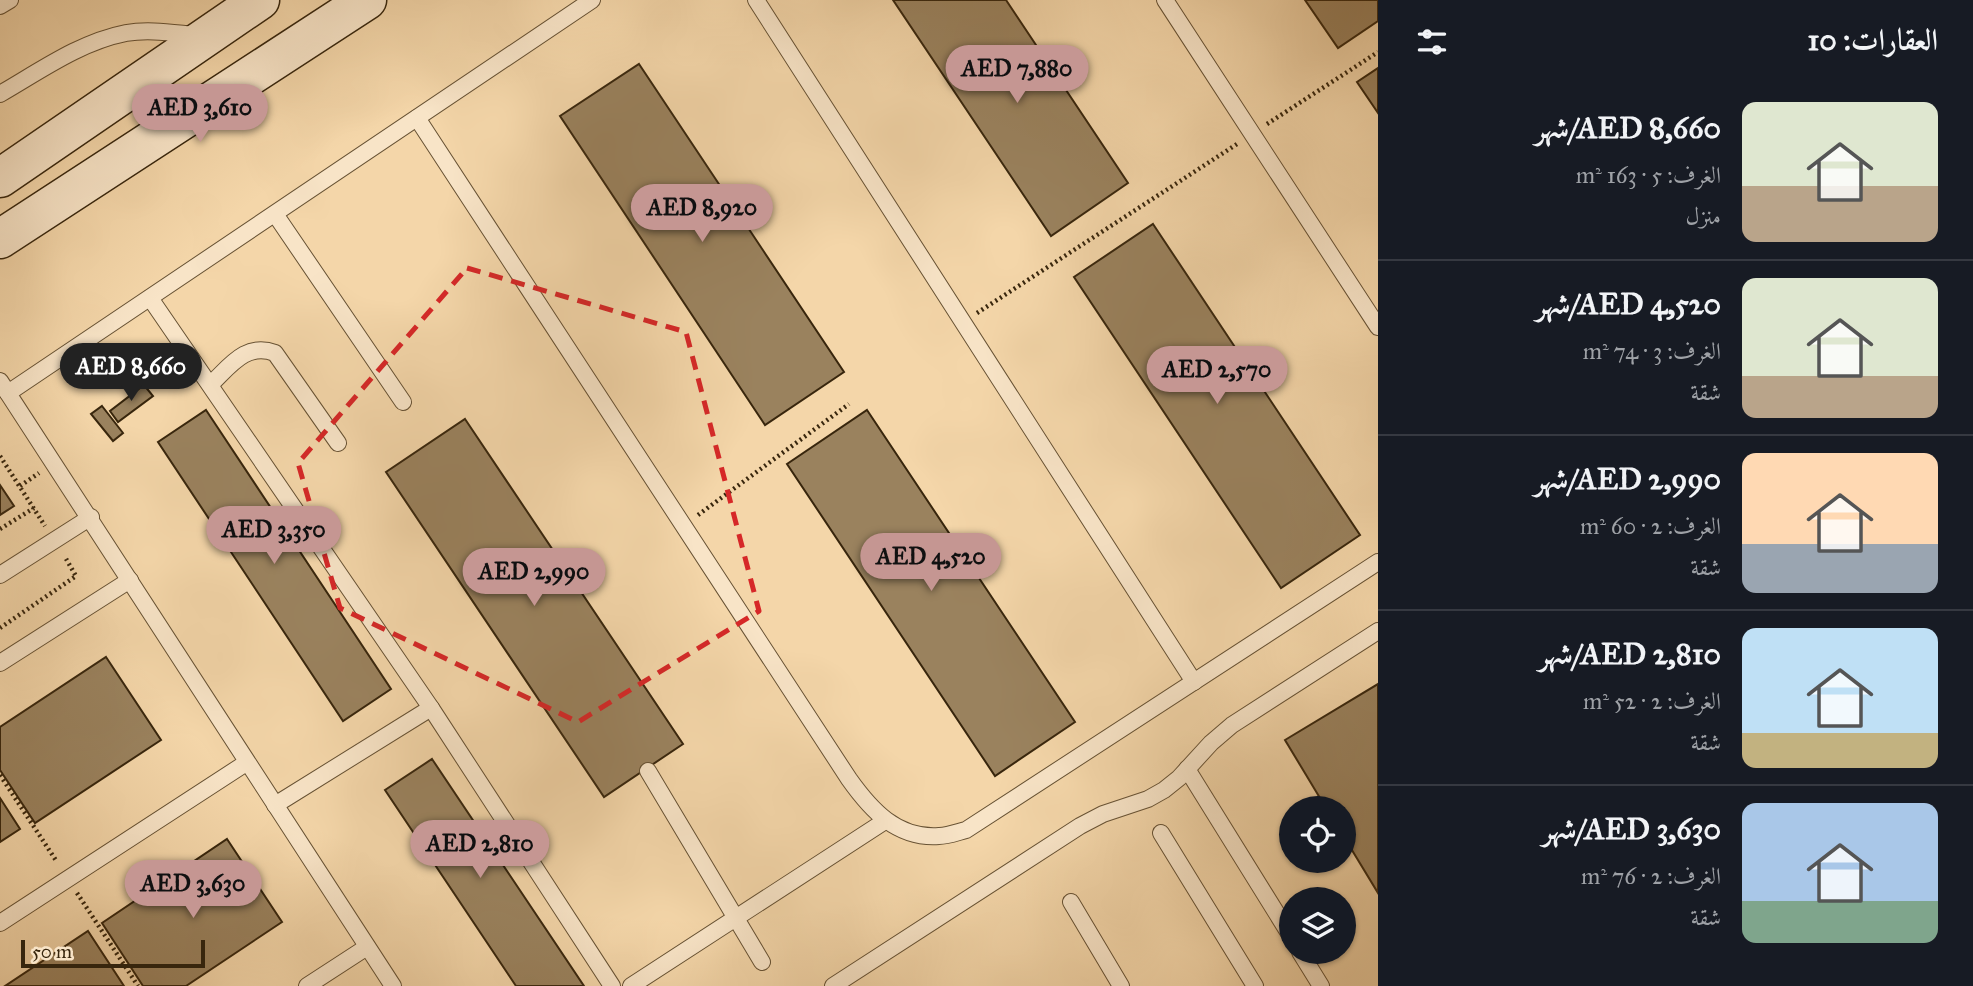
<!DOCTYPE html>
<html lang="ar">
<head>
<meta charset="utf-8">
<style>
  :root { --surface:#171b24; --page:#242831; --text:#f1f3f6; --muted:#9ea1a6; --line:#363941; --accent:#c59692 }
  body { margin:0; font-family:"IM FELL Great Primer",Amiri,serif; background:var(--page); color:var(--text); direction:rtl; height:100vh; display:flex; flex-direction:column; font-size:26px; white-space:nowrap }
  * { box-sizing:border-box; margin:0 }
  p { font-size:23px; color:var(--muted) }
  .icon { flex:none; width:38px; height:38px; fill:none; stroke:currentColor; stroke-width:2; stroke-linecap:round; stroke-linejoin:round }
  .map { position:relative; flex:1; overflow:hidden; direction:ltr }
  .details { display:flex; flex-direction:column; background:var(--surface); width:595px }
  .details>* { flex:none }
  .controls { position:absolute; left:1279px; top:796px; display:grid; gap:14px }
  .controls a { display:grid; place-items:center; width:77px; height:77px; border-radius:50%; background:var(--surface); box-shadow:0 2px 5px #0004; font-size:35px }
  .scale { position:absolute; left:21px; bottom:18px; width:184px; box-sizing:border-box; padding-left:7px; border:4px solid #38260d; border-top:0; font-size:19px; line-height:24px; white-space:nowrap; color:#38260d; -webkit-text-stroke:5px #f8e4c7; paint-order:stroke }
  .price { position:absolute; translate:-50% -60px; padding:0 16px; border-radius:24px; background:var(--accent); color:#111; font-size:23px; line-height:46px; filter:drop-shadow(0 2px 4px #0008) }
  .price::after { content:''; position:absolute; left:50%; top:42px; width:21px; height:16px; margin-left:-10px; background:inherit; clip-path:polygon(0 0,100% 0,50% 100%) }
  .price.selected { background:#222; color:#fff }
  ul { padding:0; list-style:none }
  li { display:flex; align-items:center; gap:21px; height:175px; padding:0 35px }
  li+li { border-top:2px solid var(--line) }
  li span { display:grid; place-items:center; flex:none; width:196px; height:140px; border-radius:14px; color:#555 }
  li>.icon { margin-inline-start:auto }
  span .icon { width:84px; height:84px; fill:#fffc; stroke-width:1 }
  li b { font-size:30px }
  h2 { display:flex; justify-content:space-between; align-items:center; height:84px; padding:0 35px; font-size:30px }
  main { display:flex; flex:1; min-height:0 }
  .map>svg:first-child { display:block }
</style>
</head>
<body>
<main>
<section class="details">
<h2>العقارات: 10<svg class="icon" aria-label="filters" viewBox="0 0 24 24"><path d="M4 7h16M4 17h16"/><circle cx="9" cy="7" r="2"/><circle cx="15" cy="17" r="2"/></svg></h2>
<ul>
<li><span style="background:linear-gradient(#dfe7d0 60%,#b9a48a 0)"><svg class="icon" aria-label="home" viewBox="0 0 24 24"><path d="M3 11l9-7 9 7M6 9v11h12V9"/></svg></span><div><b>AED 8,660/شهر</b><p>الغرف: 5 · 163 m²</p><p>منزل</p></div></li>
<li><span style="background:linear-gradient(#dfe7d0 70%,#b9a48a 0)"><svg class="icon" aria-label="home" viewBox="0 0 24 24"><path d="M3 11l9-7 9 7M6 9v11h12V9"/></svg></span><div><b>AED 4,520/شهر</b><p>الغرف: 3 · 74 m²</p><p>شقة</p></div></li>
<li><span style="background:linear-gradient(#ffd9b3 65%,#9aa5b1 0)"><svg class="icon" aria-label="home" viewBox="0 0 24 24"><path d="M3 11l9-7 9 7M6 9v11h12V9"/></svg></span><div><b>AED 2,990/شهر</b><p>الغرف: 2 · 60 m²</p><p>شقة</p></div></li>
<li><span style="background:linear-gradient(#bfe0f5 75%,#c2b280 0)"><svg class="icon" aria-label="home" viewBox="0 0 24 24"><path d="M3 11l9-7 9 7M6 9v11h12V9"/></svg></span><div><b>AED 2,810/شهر</b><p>الغرف: 2 · 52 m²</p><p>شقة</p></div></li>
<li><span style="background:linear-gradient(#a9c7e8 70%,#7fa58c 0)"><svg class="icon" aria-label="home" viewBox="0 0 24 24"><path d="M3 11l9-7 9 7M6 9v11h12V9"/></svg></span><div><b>AED 3,630/شهر</b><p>الغرف: 2 · 76 m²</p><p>شقة</p></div></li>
</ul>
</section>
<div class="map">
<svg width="1378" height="986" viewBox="0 0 1378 986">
  <rect width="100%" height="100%" fill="#f4d6a9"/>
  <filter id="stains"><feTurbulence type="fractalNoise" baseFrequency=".00286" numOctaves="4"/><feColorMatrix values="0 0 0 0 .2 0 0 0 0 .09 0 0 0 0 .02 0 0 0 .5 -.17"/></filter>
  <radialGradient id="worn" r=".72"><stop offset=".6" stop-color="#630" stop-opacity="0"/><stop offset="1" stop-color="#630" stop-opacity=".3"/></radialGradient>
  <g fill="#9a825e" stroke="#38260d" stroke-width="2">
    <path d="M893 0H1006L1128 183 1051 236Z"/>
    <path d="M1305 0H1378V21L1338 48Z"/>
    <path d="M639 64 844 372 765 425 560 116Z"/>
    <path d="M1378 68V113L1357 82Z"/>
    <path d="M1153 224 1360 535 1281 588 1074 277Z"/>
    <path d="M144 385 153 396 118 422 110 411Z"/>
    <path d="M102 406 123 433 113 441 91 414Z"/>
    <path d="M206 410 391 689 343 721 158 442Z"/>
    <path d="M867 410 1075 722 995 776 787 464Z"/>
    <path d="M465 419 683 744 604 797 386 472Z"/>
    <path d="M0 485 14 506 0 515Z"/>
    <path d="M106 657 161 740 35 823 0 770V727Z"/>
    <path d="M1378 684V893L1344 837V808H1326L1285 740Z"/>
    <path d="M432 759 584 986H516L385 790Z"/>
    <path d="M0 798 20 829 0 842Z"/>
    <path d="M227 839 282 922 186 986H143L102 923Z"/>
    <path d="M88 931 124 986H5Z"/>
  </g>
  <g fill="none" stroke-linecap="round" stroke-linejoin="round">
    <defs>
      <g id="lane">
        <path d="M756 0 1194 682"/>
        <path d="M1165 0 1378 327"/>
        <path d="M0 6 10 0"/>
        <path d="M0 94C40 71 80 42 126 33 149 29 173 33 196 35"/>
        <path d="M417 118 849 779C871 810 897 839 939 836 948 836 958 832 966 830L1378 562"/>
        <path d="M275 214 403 402"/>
        <path d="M150 298 431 708 612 986"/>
        <path d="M0 381 393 986"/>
        <path d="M211 384C230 366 246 342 275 353L338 443"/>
        <path d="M8 393 592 0"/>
        <path d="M0 575 91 517"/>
        <path d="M0 663 130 580"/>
        <path d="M1187 769 1292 938"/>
        <path d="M648 771 762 962"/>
        <path d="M275 805 431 708"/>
        <path d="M1161 833 1255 986"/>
        <path d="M1071 902 1121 986"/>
        <path d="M0 923 246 763"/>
        <path d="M1300 952 1321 986"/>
        <path d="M307 986 367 947"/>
        <path d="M631 986 885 821"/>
        <path d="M833 986 1080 826 1103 814 1148 799 1164 790 1179 778 1211 743 1232 725 1378 631"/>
      </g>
      <g id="secondary">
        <path d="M0 178 260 0"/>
        <path d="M0 239 367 0"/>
      </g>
    </defs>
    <use href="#lane" stroke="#675234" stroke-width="18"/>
    <use href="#secondary" stroke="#38260d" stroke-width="41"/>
    <g stroke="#38260d" stroke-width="4.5" stroke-dasharray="2 3.5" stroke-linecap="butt">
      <path d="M1267 124 1378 52"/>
      <path d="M977 313 1237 144"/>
      <path d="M0 456 45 526"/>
      <path d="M20 486 39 473"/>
      <path d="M698 515 849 404"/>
      <path d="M0 529 34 508"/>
      <path d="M0 628 76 576 65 557"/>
      <path d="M0 775 57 862"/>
      <path d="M77 893 138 986"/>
    </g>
    <use href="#lane" stroke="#f8e4c7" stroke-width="16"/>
    <use href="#secondary" stroke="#f8e4c7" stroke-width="38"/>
  </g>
  <path fill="none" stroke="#d62828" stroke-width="5" stroke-dasharray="14 9" stroke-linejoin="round" d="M467 268 686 332 759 611 578 722 340 608 298 463Z"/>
  <rect width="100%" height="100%" filter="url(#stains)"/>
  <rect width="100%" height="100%" fill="url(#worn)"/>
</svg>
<div class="controls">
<a><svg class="icon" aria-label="locate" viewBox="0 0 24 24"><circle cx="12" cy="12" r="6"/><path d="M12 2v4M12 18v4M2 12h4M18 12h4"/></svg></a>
<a><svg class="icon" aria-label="layers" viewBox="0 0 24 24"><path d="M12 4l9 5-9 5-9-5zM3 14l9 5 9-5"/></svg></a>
</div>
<div class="scale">50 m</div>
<b class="price" style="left:1017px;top:105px">AED 7,880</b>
<b class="price" style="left:200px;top:144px">AED 3,610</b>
<b class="price" style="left:702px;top:244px">AED 8,920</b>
<b class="price selected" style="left:131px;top:403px">AED 8,660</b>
<b class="price" style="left:1217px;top:406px">AED 2,570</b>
<b class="price" style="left:274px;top:566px">AED 3,350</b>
<b class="price" style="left:931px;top:593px">AED 4,520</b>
<b class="price" style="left:534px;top:608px">AED 2,990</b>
<b class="price" style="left:480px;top:880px">AED 2,810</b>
<b class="price" style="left:193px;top:920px">AED 3,630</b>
</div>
</main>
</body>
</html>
